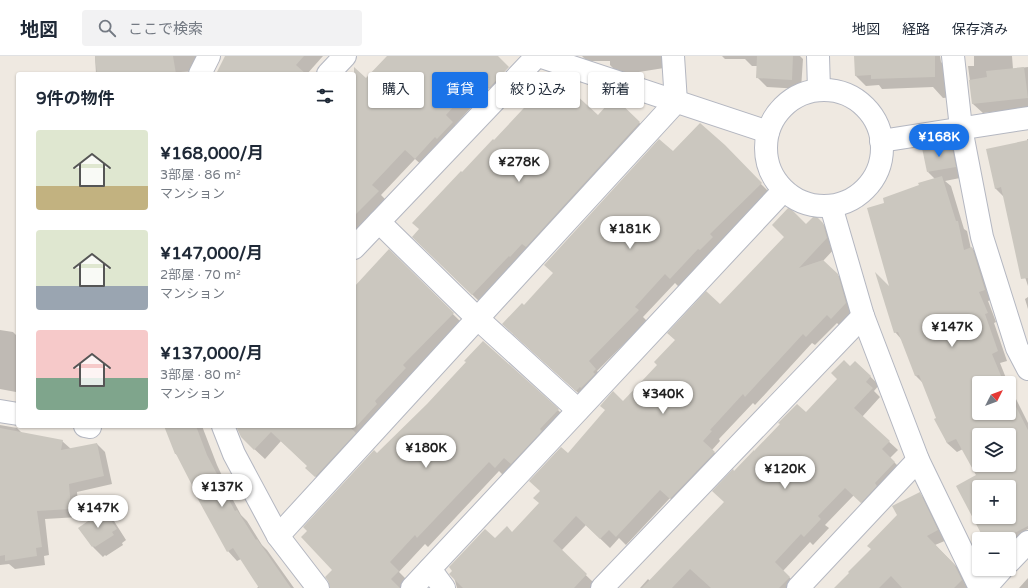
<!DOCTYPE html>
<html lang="ja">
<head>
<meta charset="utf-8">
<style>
  :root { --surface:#fff; --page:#f2f2f3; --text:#1f2937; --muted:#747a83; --line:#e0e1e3; --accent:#1a73e8 }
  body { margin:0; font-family:"Varela Round","Noto Sans JP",sans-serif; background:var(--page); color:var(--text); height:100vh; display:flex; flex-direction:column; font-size:15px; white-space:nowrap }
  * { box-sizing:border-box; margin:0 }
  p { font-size:13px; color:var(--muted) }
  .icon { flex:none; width:22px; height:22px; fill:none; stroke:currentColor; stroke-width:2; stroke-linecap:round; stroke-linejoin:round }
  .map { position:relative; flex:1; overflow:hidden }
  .side { position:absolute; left:16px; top:16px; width:340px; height:356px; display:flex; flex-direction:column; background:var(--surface); border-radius:4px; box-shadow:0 1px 3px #0004 }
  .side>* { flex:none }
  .hud { position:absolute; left:368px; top:16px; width:380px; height:36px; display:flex; gap:8px }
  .needle { width:26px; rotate:48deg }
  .fabs { position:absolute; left:972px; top:320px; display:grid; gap:8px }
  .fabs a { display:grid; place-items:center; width:44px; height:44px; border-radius:4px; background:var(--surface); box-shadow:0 1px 3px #0004; font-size:20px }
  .price { position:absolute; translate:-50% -34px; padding:0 9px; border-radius:14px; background:#fff; color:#222; font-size:13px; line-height:26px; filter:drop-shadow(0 1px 2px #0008) }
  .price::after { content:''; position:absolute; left:50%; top:24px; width:12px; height:9px; margin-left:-6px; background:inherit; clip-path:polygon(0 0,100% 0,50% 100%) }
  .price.selected { background:var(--accent); color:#fff }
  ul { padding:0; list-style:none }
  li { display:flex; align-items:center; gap:12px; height:100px; padding:0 20px }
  li span { display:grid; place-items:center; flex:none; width:112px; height:80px; border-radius:4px; color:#555 }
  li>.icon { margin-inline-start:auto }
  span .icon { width:48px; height:48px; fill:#fffc; stroke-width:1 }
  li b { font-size:17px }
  h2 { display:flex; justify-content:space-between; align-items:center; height:48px; padding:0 20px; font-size:17px }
  .tag { padding:0 14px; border-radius:4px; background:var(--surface); box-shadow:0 1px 3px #0004; font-size:14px; line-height:36px }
  .tag.selected { background:var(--accent); color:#fff }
  header { display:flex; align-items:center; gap:24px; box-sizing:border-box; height:56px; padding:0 20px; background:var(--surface); border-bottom:1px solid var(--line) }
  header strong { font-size:19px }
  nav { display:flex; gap:22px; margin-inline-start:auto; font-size:14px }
  .search { width:280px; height:36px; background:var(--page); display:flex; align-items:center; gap:10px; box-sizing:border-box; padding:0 14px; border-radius:4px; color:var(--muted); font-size:15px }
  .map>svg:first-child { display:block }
</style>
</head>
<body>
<header>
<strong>地図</strong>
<div class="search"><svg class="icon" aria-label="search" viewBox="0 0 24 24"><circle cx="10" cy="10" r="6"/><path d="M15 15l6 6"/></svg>ここで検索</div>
<nav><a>地図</a><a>経路</a><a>保存済み</a></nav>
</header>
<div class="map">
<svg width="1028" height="532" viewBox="0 0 1028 532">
  <rect width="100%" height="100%" fill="#efe9e1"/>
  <g fill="#0003" fill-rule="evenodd">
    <path d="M95 0H199V15L181 16 182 18H96Z"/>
    <path d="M228 0H323L307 18H221Z"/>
    <path d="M389 0H486L513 26 499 41 489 32 455 69 462 76 425 112 415 103 381 139 387 145 354 180V27L366 24Z"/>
    <path d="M582 0H664V12L620 19 610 9V5H587Z"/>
    <path d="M722 0H800L803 3 801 33 767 31 757 21V10H752L745 3H725Z"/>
    <path d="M855 0H940L941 6 945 10 953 41 943 42 933 31 882 33 879 29 866 30 856 20Z"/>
    <path d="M974 0H1012L1013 13 1028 11V52L983 57 973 48 968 10H974Z"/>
    <path d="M555 20 598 61 614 43 650 77 482 248 413 181 494 85Z"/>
    <path d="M700 68 770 137 680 232 675 227 643 261 647 265 597 315 605 323 586 344 513 278 524 250Z"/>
    <path d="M1027 83H1028V230L1018 200 1004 141 995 132 1027 85Z"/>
    <path d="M951 88 961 98 965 121 945 125 951 130 964 173 967 175 971 193 972 192 981 202 994 243 988 245 996 266 994 267 1007 305 1000 307 1008 327H979V357H1009V329L1028 367V473L1026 474 1028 478 1009 494V483H985L958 430 977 420 963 393 957 396 947 387 923 327 916 320 902 284 895 276 886 147 935 123 928 116ZM979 379H1009V409H979ZM979 431H1009V461H979Z"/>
    <path d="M815 160 832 177 836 191 823 205 847 228 855 256 841 271 837 267 815 289 812 287 755 349 753 347 719 383 720 385 712 394 723 406 680 451 670 442 626 489 619 482 610 492 586 469 561 495 595 528 591 532H457L454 521 495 484 512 477 540 447 568 398 623 346 720 250Z"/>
    <path d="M389 195 463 268 325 430 307 412 308 410 281 385 265 403 252 391 238 370H354V232Z"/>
    <path d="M1028 241V253L1025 243Z"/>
    <path d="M0 274 13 276 18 281V322L16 336 0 333Z"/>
    <path d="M855 306 879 329 874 335 880 341 862 361 898 394 890 402 903 415 869 454 854 439 825 469 829 472 813 489 810 486 783 515 798 530 796 532H640L648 523 650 525 725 447 734 416 806 357Z"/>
    <path d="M558 354 568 364 505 421 499 415 428 491 425 488 399 516 408 525 402 532H331L334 514 377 399Z"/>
    <path d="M0 369 17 372 22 377 62 385 71 393 97 388 105 396 112 428 77 436 79 461 45 463 49 499 44 500 45 509 15 513 9 508 0 509Z"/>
    <path d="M165 370H202L217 409 226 428 225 429 241 459 247 465 262 489 267 494 294 532H257L259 530 241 503 237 505 228 495 179 401 176 398Z"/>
    <path d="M920 438 929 447 947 484 935 489 964 518 970 532H836L872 493Z"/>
    <path d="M104 455 114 465 126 484 122 487 123 489 106 500 105 499 103 501 93 491Z"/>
    <path d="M1028 522V532H1019Z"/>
  </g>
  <g fill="#cbc7bf" fill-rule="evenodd">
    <path d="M95 0H173L176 18H97Z"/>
    <path d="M225 0H304L296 9 306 18H216Z"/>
    <path d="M387 0H498L509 11 489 32 479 23 446 59 453 66 437 83 435 81 415 103 405 94 372 129 379 135 354 160V11L366 22Z"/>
    <path d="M757 0H793L792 24 756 22Z"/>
    <path d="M854 0H935V21L871 23V19L855 20Z"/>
    <path d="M1024 11 1028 42 972 48 969 24 987 21 986 15Z"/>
    <path d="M551 23 558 30 562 26 598 59 614 41 640 66 526 191 522 188 510 201 509 200 472 239 412 181 419 173 412 167 461 115 462 116 493 83 494 84Z"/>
    <path d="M700 67 725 89 762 127 710 178 713 181 700 194 698 193 670 223 665 218 635 251 639 254 589 305 596 313 593 316 595 318 581 332 580 331 576 335 502 268 522 247 524 249 553 217 544 209 659 83 673 95Z"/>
    <path d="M1028 84V222L1021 223 1001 131 995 133 986 93Z"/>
    <path d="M951 87 956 111 927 116 922 92Z"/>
    <path d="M942 120 956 165H958L964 194 972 191 985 234 979 236 988 257 985 258 998 295 992 298 1004 327H979V357H1009V337L1028 374V470L1003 483H984L956 430 976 419 956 383 947 387 934 363 936 362 919 319 915 320 898 276 894 277 875 216 889 230 867 152 884 147 883 142 919 129 918 127ZM979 379H1009V409H979ZM979 431H1009V461H979Z"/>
    <path d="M789 151 806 168 815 159 823 167 827 182 799 212 823 204 838 218 846 247 831 263 827 259 806 281 803 278 745 341 743 338 710 374 712 375 703 385 715 396 670 443 660 434 616 481 609 474 600 483 576 460 553 485 587 518 574 532H463L449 518 452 515 449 511 485 473 495 482 507 470 512 476 539 447 533 442 540 435 529 425 561 391 568 397 605 354 600 350 613 335 623 345 657 309 654 306 675 284 667 277 706 235 720 248 784 181 772 169Z"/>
    <path d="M389 193 454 257 403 309 406 312 375 345 377 348 354 373V231Z"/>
    <path d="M483 285 559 353 540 373 542 375 511 408 504 402 495 412 489 406 417 482 415 479 390 506 399 515 391 523 400 532H330L328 525 325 521 332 514 301 481 307 475 303 471 374 394 377 397 427 348 466 306 464 305Z"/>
    <path d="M844 304 850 310 855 305 871 320 866 326 873 332 854 352 890 385 882 393 895 406 875 427 877 430 861 447 845 432 818 460 821 463 804 481 801 478 775 506 790 521 779 532H711L690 513 672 532H642L724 446 712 435 733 413 734 415 754 394V395L780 368 778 367 797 348 806 356 837 323 831 317Z"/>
    <path d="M164 370H196L207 399 217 418 216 419 235 455 237 454 256 484 257 483 291 532H259L233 492 227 496 194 436 195 435 176 398H175Z"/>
    <path d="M236 370H349L356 377 315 421 305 412 307 410 271 376 254 394 241 381Z"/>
    <path d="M0 372 63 384 61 394 97 387 104 420 69 428 71 453 37 455 42 491 36 492 37 500 5 505V499L0 500Z"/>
    <path d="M920 436 938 474 927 480 954 508 962 524 954 532H902L891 520 879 532H834L849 517 848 516 871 493 867 490 897 459 892 450Z"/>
    <path d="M104 454 117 473 112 476 114 479 95 491 94 490 92 491 78 472Z"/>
  </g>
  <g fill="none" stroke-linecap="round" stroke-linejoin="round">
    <defs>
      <g id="minor">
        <path d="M539 0 768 76"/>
        <path d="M818 0 819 34"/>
        <path d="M953 0 961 72 982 181 1017 292 1028 313"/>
        <path d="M200 18 209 0"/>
        <path d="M328 18 345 0"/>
        <circle cx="824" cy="92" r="58"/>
        <path d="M881 85 1028 62"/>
        <path d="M831 150 863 260 918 404 980 532"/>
        <path d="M379 166 477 262 578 354"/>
        <path d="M354 192 537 0"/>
        <path d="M0 355 18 358"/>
        <path d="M85 370 90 371"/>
        <path d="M223 370 234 398 278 480 318 532"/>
        <path d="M278 480 676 46 673 0"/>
        <path d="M1009 506 1028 486"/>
        <path d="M430 513 444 532"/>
        <path d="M412 532 783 135"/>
        <path d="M602 532 863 260"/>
        <path d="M798 532 918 404"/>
        <path d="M985 532 1002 513"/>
      </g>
    </defs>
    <use href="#minor" stroke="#b4b7c1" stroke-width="24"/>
    <use href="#minor" stroke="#fff" stroke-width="22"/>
  </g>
</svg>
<div class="fabs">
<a><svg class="needle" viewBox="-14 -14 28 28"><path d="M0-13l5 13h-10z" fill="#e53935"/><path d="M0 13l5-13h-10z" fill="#747a83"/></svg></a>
<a><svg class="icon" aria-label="layers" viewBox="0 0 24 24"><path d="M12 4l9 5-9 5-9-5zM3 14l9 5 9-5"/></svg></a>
<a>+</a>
<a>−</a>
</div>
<b class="price selected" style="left:939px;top:102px">¥168K</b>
<b class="price" style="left:519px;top:127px">¥278K</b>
<b class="price" style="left:630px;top:194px">¥181K</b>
<b class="price" style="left:952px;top:292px">¥147K</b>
<b class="price" style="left:663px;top:359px">¥340K</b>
<b class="price" style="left:426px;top:413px">¥180K</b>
<b class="price" style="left:785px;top:434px">¥120K</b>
<b class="price" style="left:222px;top:452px">¥137K</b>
<b class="price" style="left:98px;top:473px">¥147K</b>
<div class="hud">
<a class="tag">購入</a>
<a class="tag selected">賃貸</a>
<a class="tag">絞り込み</a>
<a class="tag">新着</a>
</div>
<section class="side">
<h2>9件の物件<svg class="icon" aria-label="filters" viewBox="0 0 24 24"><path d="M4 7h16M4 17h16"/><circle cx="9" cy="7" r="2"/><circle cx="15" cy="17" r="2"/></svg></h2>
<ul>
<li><span style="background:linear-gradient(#dfe7d0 70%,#c2b280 0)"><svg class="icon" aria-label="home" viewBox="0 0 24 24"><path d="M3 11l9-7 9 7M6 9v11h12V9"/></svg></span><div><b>¥168,000/月</b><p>3部屋 · 86 m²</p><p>マンション</p></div></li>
<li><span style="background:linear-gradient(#dfe7d0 70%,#9aa5b1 0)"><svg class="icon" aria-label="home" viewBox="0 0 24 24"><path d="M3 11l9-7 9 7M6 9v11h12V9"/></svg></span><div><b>¥147,000/月</b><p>2部屋 · 70 m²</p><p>マンション</p></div></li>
<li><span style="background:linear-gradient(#f6c9c9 60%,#7fa58c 0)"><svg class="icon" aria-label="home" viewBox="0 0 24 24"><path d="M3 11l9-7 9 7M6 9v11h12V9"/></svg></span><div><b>¥137,000/月</b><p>3部屋 · 80 m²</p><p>マンション</p></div></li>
</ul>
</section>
</div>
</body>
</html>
